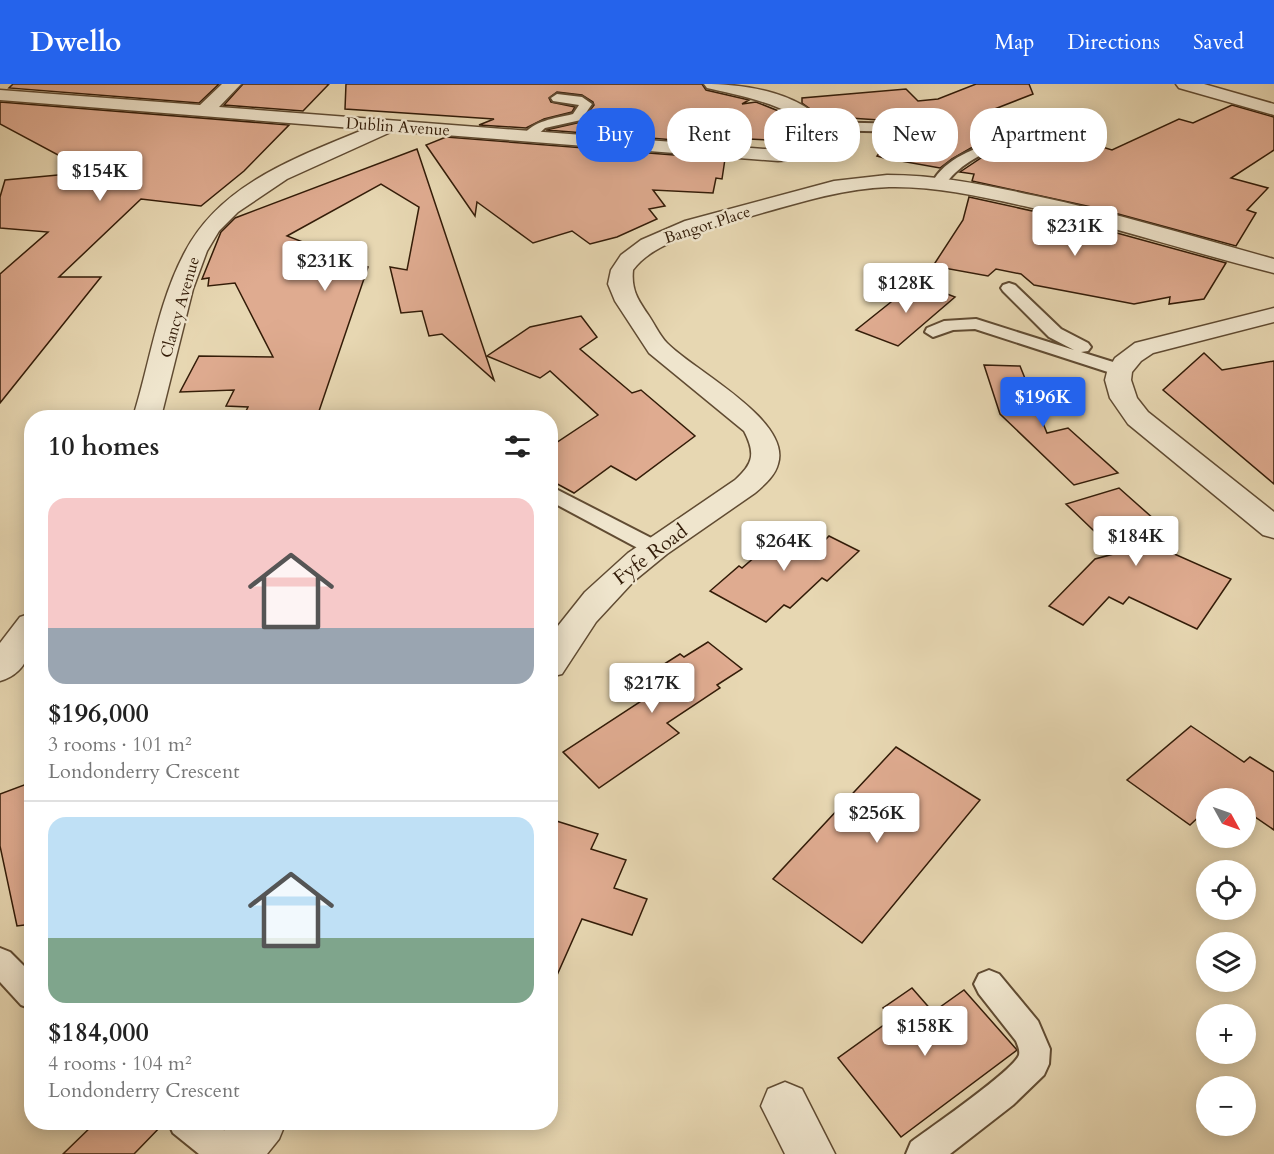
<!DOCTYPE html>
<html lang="en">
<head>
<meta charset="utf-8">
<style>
  :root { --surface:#fff; --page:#f6f6f6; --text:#222; --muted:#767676; --line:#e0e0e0; --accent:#2563eb }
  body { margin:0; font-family:Cardo,serif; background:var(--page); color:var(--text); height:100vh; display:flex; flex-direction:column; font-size:22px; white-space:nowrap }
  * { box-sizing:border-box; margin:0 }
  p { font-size:20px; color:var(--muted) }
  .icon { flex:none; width:33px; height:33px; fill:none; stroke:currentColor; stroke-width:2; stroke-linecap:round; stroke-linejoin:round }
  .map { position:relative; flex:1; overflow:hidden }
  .panel { position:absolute; left:24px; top:326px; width:534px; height:720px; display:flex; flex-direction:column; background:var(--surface); border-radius:24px; box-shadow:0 3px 15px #0003 }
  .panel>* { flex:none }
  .guide { position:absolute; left:576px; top:24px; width:570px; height:54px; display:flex; gap:12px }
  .needle { width:39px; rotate:130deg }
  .buttons { position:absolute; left:1196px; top:704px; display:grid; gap:12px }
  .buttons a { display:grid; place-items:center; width:60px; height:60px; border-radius:50%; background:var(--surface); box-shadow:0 3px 15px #0003; font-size:30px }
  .price { position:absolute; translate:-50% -51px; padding:0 14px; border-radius:6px; background:#fff; color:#222; font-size:20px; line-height:39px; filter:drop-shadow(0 2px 3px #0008) }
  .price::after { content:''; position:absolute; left:50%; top:36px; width:18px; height:14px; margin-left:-9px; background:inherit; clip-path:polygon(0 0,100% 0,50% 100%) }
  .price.selected { background:var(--accent); color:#fff }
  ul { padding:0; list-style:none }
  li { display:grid; align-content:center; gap:12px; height:318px; padding:0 24px }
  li+li { border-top:2px solid var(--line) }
  li span { display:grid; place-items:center; height:186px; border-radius:18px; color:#555 }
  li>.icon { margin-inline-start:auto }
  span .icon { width:108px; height:108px; fill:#fffc; stroke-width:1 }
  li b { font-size:26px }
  h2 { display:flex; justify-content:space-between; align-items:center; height:72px; padding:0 24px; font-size:26px }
  .pill { padding:0 21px; border-radius:24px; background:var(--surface); box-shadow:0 3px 15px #0003; font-size:21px; line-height:54px }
  .pill.selected { background:var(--accent); color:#fff }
  header { display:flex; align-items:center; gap:36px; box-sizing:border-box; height:84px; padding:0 30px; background:var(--accent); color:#fff }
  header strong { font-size:28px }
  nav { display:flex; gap:33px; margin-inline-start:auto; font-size:21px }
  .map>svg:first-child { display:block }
</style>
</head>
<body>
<header>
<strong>Dwello</strong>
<nav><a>Map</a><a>Directions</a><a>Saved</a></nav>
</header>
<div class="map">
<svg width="1274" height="1070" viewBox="0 0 1274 1070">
  <rect width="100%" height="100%" fill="#e7d7b2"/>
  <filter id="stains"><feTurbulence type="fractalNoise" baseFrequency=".00333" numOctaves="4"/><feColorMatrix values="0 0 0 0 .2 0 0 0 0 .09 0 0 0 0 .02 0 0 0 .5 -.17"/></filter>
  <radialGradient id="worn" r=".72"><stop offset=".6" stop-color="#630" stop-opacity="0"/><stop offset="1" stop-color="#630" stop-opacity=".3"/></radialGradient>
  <g fill="#dfab90" stroke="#331c08" stroke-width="1.5">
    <path d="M13 0H219L199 19 9 4Z"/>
    <path d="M243 0H329L303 27 224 21Z"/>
    <path d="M346 0H702L706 6 749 16 742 20 756 18 791 32 797 37 796 51 778 50V53L769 52V56L728 54 727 60 546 46 581 38 594 21 593 18 582 11 557 8 549 14 551 18 575 23 572 28 544 35 526 44 479 41 494 35 345 25Z"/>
    <path d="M976 0H1029L1033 10 987 28 1112 66 1179 35 1193 39 1232 21 1274 33V66L1231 94 1268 104 1247 126 1256 129 1236 162 1096 124 972 97 974 90 960 88 981 74 999 68 1017 69 1048 77 1058 72 1055 66 1002 55 971 64 952 75 940 84 884 74 877 72 893 50H910L936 44 939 39 930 33 909 38 820 32 802 19V14L906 5 918 17 938 15Z"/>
    <path d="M0 18 289 41 244 87 201 122 141 115 59 193H101L0 319V190L48 148 0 144V113L5 96 90 88 0 40Z"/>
    <path d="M446 53 725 75 722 95 716 94 713 109 653 106 665 122 649 125 657 135 617 153 590 160 572 147 533 159 477 118 475 132 426 61Z"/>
    <path d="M417 65 494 296 442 250 429 252 422 227 401 229 390 183 407 186 419 123 381 100 287 152 368 183 317 333H243L248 323 226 322 234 306 180 308 199 272 273 273 235 199 208 202 209 194 202 195 221 148 235 134Z"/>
    <path d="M969 113 1055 132 1226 179 1204 215 1169 220 1170 213 1134 220 1034 201 1021 190 996 185 988 192 933 182 963 136Z"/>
    <path d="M916 198 955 213 898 262 856 246Z"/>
    <path d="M581 232 597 253 580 265 632 309 641 306 695 352 636 396 611 382 574 409 550 396V363L598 331 550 287 540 294 487 272 530 243Z"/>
    <path d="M1204 269 1222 286 1274 277V400L1163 306Z"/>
    <path d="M984 281 1020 282 1047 349 1068 344 1118 389 1074 401 1000 330Z"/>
    <path d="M1119 404 1164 444 1136 453 1231 495 1197 545 1129 513 1123 520 1109 513 1083 541 1049 522 1095 475 1117 469 1066 420Z"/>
    <path d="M793 440 825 456 829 452 859 467 827 497 822 494 790 524 784 521 766 538 710 507 739 482 742 484Z"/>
    <path d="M708 558 742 585 717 601 720 604 667 639 679 649 599 704 563 668 646 614 631 601 680 570 684 573Z"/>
    <path d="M1191 642 1244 678 1250 673 1274 688V746L1245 726V714H1228L1223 710 1219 714H1206V726L1190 741 1127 696Z"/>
    <path d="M896 663 980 716 862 859 773 795Z"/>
    <path d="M32 698V840L17 842 0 762V710Z"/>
    <path d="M550 735 598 750 591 765 626 776 614 804 647 815 632 851 582 835 550 907Z"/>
    <path d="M912 904 933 928 964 906 1017 966 901 1053 838 974 892 935 883 924Z"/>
    <path d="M96 1038H165L134 1070H63Z"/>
  </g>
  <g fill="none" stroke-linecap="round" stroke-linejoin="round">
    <defs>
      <g id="service">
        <path d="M557 10 582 13 592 20 581 36 545 44 533 55H523L522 52C535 36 553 35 573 30L579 21 553 17 551 14Z"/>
        <path d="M931 35 937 39 935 42 909 48 819 46 813 42 819 38 909 40Z"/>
        <path d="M1002 57 1020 59 1054 68 1056 71 1049 75C1035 72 1022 66 1007 65 984 64 956 84 944 102L939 103 932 99C944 75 977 62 1002 57Z"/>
        <path d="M1009 199 1015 201 1061 245 1088 259 1091 263 1088 267 1081 268 1126 282 1129 286 1126 290H1114L975 245 953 246 933 253 925 248 927 244 944 237 976 235 1074 266 1049 253 1003 207 1001 204 1003 201Z"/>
        <path d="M550 402 661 459 665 464 661 469 654 471 647 469 550 417Z"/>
        <path d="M0 864 10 868 32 890V925L21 921 0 898Z"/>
        <path d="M989 886 999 890 1038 937 1050 965 1049 980 1044 991 1013 1021 950 1070H906L911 1058C930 1044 1013 987 1019 971 1020 966 1018 962 1016 957L979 910 974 900 979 890Z"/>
        <path d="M168 1038C200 1038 228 1035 243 1070H199L173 1049Z"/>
      </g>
      <g id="minor">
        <path d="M222 0H241L219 23 764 65 796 64 808 57 811 47C795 21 736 11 707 4L704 0C747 0 806 9 830 47 822 74 803 76 778 77L393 47 287 95 238 128 219 147 207 167 193 205 161 333H133C150 279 158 218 185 168 221 99 298 73 365 45L0 16V6L200 21Z"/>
        <path d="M1176 0H1204L1274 20V31L1179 4Z"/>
        <path d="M887 91C938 91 986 101 1036 112 1116 129 1195 153 1274 175V189C1190 168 1108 141 1024 122 979 112 935 102 889 103 837 105 788 122 738 136 707 145 653 158 633 186 631 206 638 216 649 232 655 241 660 252 667 259 693 286 792 336 778 380 775 392 764 401 755 409L667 470 634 497 596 538 562 590 550 593V552L585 508 628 469 735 396C753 380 756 370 744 347L649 269 615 217 608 200 611 186 621 171 641 156 685 137 834 97Z"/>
        <path d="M1274 224V238L1153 269 1141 277 1132 288 1131 296 1137 314 1148 328 1274 428V454L1263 451 1128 340 1110 314 1105 296 1107 288 1115 274 1135 259Z"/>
        <path d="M32 529C32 558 33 587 0 597V559L20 533Z"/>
        <path d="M785 998 802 1005 835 1070H785L761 1022 768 1005Z"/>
        <path d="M231 1038H286L279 1055 267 1070H212L219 1053Z"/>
      </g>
    </defs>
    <use href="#service" stroke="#604b32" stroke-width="4"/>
    <use href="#minor" stroke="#604b32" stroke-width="3"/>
    <use href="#service" fill="#efe5cd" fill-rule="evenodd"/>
    <use href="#minor" fill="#efe5cd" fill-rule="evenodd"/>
  </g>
  <g text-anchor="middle" stroke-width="5" stroke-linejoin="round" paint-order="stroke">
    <g font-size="16" fill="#331c08" stroke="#efe5cd">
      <text transform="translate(398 42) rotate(4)" y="6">Dublin Avenue</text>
      <text transform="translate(707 140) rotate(-18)" y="6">Bangor Place</text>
      <text transform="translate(179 223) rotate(-74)" y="6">Clancy Avenue</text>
    </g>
    <g font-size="20" fill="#331c08" stroke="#efe5cd">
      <text transform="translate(650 470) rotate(-37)" y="7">Fyfe Road</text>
    </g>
  </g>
  <rect width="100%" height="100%" filter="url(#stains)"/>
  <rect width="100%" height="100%" fill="url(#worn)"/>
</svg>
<div class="buttons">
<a><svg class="needle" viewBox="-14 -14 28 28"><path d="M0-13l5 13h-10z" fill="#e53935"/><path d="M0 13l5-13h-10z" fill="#767676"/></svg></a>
<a><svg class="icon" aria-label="locate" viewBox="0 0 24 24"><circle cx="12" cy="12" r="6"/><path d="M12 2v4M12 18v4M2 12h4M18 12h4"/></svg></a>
<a><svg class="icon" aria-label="layers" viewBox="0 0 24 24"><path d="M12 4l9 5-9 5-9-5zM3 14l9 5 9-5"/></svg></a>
<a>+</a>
<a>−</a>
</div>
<b class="price" style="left:100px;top:118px">$154K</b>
<b class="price" style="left:1075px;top:173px">$231K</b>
<b class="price" style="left:325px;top:208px">$231K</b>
<b class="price" style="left:906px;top:230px">$128K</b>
<b class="price selected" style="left:1043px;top:344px">$196K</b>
<b class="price" style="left:1136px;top:483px">$184K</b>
<b class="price" style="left:784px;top:488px">$264K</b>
<b class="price" style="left:652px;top:630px">$217K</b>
<b class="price" style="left:877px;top:760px">$256K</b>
<b class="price" style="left:925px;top:973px">$158K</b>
<div class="guide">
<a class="pill selected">Buy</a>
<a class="pill">Rent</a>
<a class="pill">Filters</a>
<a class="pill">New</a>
<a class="pill">Apartment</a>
</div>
<section class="panel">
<h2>10 homes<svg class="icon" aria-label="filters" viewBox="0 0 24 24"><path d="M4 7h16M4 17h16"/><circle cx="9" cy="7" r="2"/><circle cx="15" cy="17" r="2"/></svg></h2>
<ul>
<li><span style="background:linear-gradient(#f6c9c9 70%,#9aa5b1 0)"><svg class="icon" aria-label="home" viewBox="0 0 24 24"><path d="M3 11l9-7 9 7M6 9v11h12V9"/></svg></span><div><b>$196,000</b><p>3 rooms · 101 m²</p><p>Londonderry Crescent</p></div></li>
<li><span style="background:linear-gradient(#bfe0f5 65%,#7fa58c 0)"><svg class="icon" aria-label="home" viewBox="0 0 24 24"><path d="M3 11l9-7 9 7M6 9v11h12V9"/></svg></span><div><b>$184,000</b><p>4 rooms · 104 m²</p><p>Londonderry Crescent</p></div></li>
</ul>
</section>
</div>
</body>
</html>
